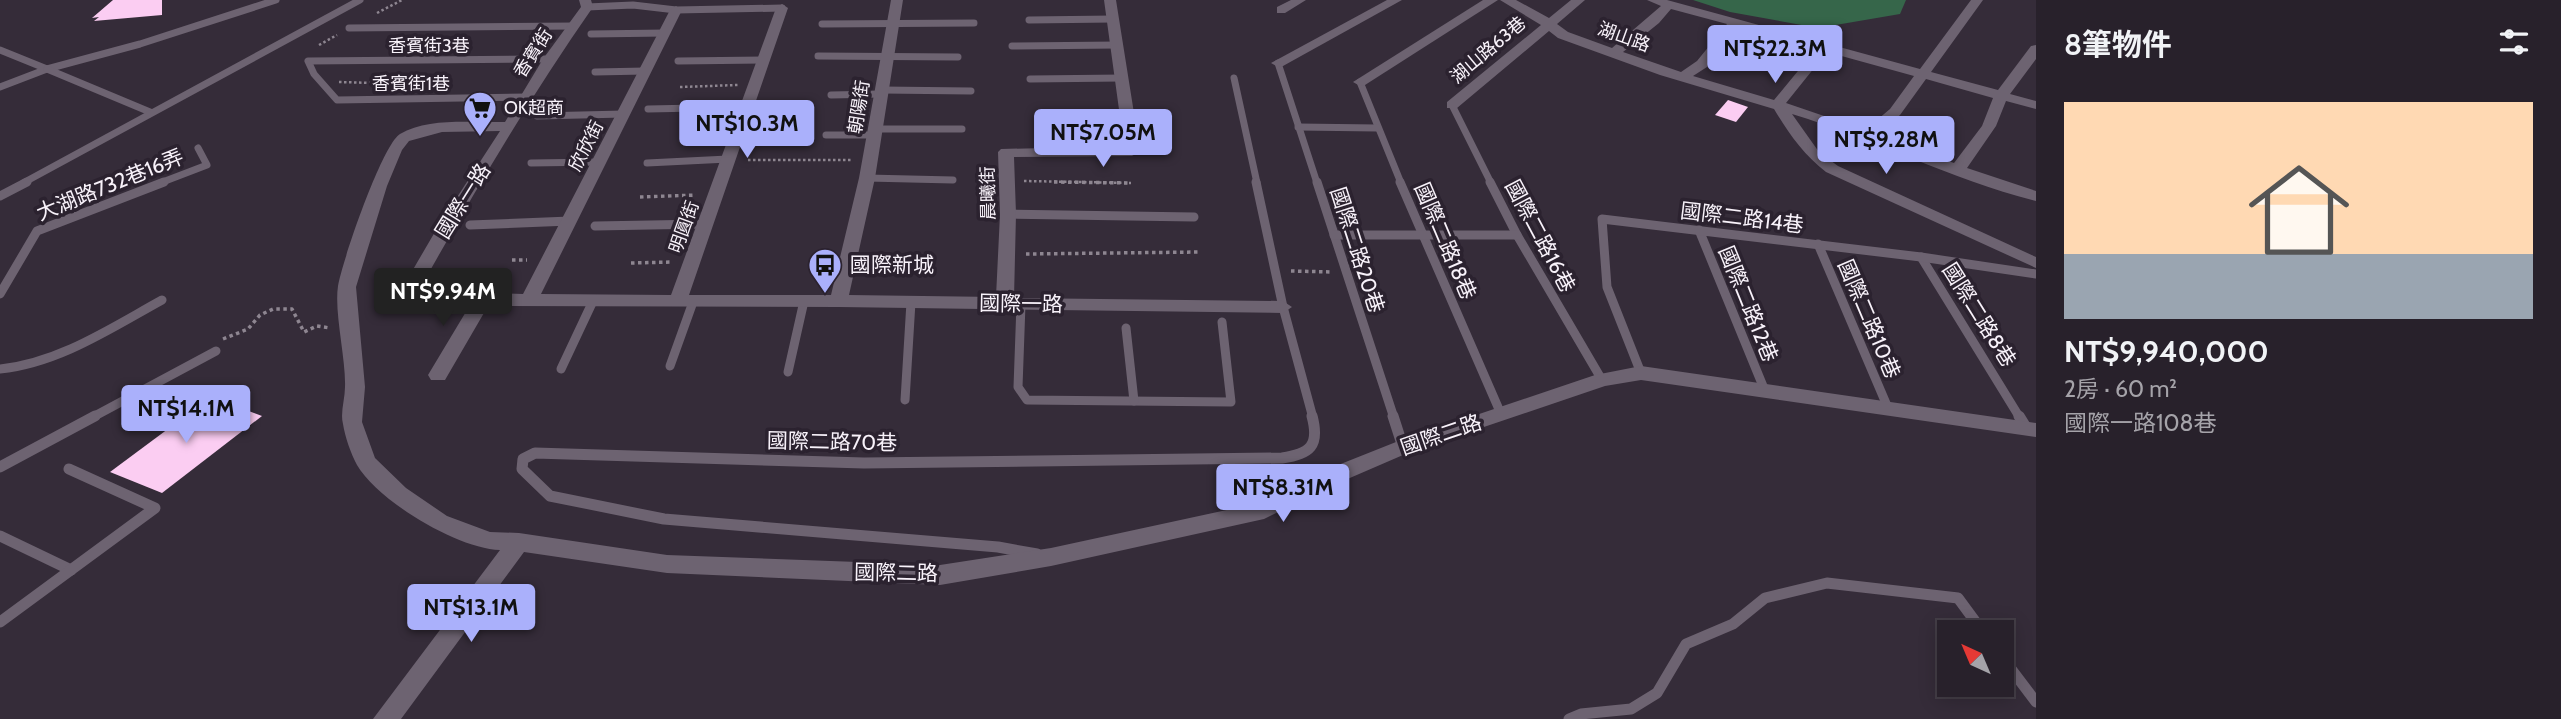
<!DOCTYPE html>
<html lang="zh-TW">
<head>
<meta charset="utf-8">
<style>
  :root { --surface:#28212b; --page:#302933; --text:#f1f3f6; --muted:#a5a3a9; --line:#443e47; --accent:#aab0fb }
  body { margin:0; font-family:Cabin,"Noto Sans TC",sans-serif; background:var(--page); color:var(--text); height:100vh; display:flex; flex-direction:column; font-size:26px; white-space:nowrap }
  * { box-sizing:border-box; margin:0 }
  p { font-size:23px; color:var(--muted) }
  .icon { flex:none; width:38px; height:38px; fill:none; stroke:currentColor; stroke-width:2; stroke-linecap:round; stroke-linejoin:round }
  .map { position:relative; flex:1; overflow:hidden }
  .sheet { display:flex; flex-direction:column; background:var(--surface); width:525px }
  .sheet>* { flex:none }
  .needle { width:46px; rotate:316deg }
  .controls { position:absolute; left:1937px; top:620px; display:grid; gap:14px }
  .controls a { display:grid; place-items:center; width:77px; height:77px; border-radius:0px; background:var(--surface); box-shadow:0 4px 18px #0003,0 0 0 2px var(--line); font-size:35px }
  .price { position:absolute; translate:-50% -60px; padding:0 16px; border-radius:7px; background:var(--accent); color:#111; font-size:23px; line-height:46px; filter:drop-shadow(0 2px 4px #0008) }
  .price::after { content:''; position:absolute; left:50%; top:42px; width:21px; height:16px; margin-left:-10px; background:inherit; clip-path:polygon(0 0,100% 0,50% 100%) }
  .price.current { background:#222; color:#fff }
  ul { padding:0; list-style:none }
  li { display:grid; align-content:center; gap:14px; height:371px; padding:0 28px }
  li span { display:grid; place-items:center; height:217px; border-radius:0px; color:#555 }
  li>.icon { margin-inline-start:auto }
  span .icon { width:126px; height:126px; fill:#fffc; stroke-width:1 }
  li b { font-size:30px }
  h2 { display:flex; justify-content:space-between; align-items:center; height:84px; padding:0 28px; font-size:30px }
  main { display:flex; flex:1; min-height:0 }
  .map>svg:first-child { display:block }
</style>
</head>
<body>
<main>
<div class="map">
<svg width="2036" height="719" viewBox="0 0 2036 719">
  <rect width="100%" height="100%" fill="#352c39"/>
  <path fill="#36664a" d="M1693 0H1906L1900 14 1818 28 1730 12Z"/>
  <g fill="#fbcdf2">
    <path d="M113 0H162V15L94 21 99 17 92 18Z"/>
    <path d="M1728 100 1748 107 1736 122 1715 115Z"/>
    <path d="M211 397 262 416 162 493 110 472Z"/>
  </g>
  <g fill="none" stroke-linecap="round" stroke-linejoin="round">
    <g stroke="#8e8691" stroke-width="2.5" stroke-dasharray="2.5 2.5" stroke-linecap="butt">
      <path d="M377 13 402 0"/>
      <path d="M319 45 337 35"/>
      <path d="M339 82 374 83"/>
      <path d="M680 87 738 85"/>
      <path d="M684 137 717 136"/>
      <path d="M748 160H852"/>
      <path d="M1024 181 1131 183"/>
    </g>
    <g stroke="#8e8691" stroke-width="3.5" stroke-dasharray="3.5 3.5" stroke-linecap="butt">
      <path d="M1054 182 1131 183"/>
      <path d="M640 197 696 195"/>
      <path d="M1026 254 1199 252"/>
      <path d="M512 260H527"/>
      <path d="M631 263 673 262"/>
      <path d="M1291 271 1332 272"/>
      <path d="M223 339 248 329 260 315 273 309H292L304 332 317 326 330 328"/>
    </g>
    <g stroke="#6d6371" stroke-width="7">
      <path d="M587 7 633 5 676 10 782 8"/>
      <path d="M1029 20 1113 19"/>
      <path d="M822 24 974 23"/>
      <path d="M349 28 574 26"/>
      <path d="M591 34 665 33"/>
      <path d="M1012 46 1117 45"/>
      <path d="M0 50 47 69 0 87"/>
      <path d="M818 56 958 57"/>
      <path d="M678 61 763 60"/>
      <path d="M1278 63 1317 183"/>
      <path d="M47 69 140 44 276 0"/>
      <path d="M47 69 150 112"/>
      <path d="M595 72 645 71"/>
      <path d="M1234 78 1257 183"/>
      <path d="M1030 79 1122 78"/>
      <path d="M1360 82 1401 183"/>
      <path d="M882 90 971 91"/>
      <path d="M831 95 881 94"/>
      <path d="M527 97 337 100 314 74 308 61 550 59"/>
      <path d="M1452 105 1491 183"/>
      <path d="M648 109 747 107"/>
      <path d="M1048 113 1128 114"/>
      <path d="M537 116 624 114"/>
      <path d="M1298 127 1377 128"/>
      <path d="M875 129H962"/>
      <path d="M826 135H874"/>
      <path d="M531 163 599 162"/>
      <path d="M647 163 728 159"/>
      <path d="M867 178 953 180"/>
      <path d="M23 183 360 0"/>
      <path d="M160 183 207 165 198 148"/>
    </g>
    <g stroke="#6d6371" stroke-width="9">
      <path d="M1256 182 1283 307 1313 418"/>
      <path d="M1317 182 1394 418"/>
      <path d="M1400 182 1501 414"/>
      <path d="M1490 182 1517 235 1602 380"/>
      <path d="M0 196 27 182"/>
      <path d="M1008 214 1194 217"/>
      <path d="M470 225 570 221"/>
      <path d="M595 226 705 224"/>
      <path d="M1699 230 1765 391"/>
      <path d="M1334 235H1517"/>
      <path d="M1818 244 1888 408"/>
      <path d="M1921 257 2020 418"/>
      <path d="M0 294 37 231 164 182"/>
      <path d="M1021 304 1018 387 1027 400 1231 402 1222 322"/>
      <path d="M1126 328 1134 401"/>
      <path d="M670 366 693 302"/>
      <path d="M0 369C59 363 111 328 162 300"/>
      <path d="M561 369 593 301"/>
      <path d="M788 372 804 301"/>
      <path d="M1641 373 1607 287 1602 219 1921 257 2036 274"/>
      <path d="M905 400 911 302"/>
      <path d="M91 418 216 351"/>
    </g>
    <g stroke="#6d6371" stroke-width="11">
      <path d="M1393 416 1403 447"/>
      <path d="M2019 416 2027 429"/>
      <path d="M0 467 95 416"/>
      <path d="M0 536 71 570"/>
      <path d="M1037 554 998 547 664 519 550 496 522 469 523 459 535 453 864 463 1282 458C1310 454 1320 446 1312 416"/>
      <path d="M0 622 155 508 69 469"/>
      <path d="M2002 657 2036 702"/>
      <path d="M1569 719 1581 714 1631 709 1657 693 1686 644 1733 624 1765 598 1827 583 1958 598 1983 632"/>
    </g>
    <g fill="#6d6371" fill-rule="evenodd">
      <path d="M579 0H591L593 7C531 96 475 190 422 285L423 291 523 294 670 10 676 6 682 10 541 294 671 295 776 8 782 4 788 8 689 295H831L859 178 891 0H903L875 178 849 295 996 297 1000 214 998 152 1001 149 1124 146 1104 0H1116L1140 151 1132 156 1014 157 1016 214 1014 298 1283 301 1292 307 1283 313 839 307 488 306 445 380H431L428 375 470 305 409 300 404 285 439 225 500 131 442 132 409 141 402 150 387 186 356 287 365 387 362 422 375 458 406 488 447 516 490 532 519 533 667 555 940 565 1051 548 1259 503 1313 475 1396 442 1595 375 1641 366 2036 423V437L1641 380 1605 386 1410 452 1329 487 1264 519 1051 566 940 585 667 573 524 552 401 719H373L500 550C458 549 378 501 357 465 351 454 345 437 343 424 340 413 345 399 345 387 346 358 334 313 338 286 342 262 382 145 400 134 428 117 473 123 505 122L543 59 581 7Z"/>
      <path d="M1291 0H1306L1285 13H1277V7Z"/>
      <path d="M1387 0H1402L1283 66 1278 67 1271 63Z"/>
      <path d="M1483 0H1498L1365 85 1360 86 1353 82Z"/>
      <path d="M1500 0H1516L1549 18 1571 0H1585L1557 24 1568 32 1612 48 1661 6 1647 0H1667L1920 69 1971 0H1983L1931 72 1998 90 2031 46 2036 45V59L2010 94 2036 101V109L2006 101 1996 126 1967 168 2036 191V201C1952 180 1874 139 1792 114L1819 152 1838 166 2036 257V268L1826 172C1803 154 1789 134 1774 109L1660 75 1558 38 1549 31 1457 108H1447V102L1541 25ZM1671 9 1727 24 1697 61 1681 72 1623 52 1659 23ZM1738 27 1816 49 1774 100 1693 76 1707 67ZM1827 52 1914 76 1890 109 1865 130 1786 103ZM1926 79 1993 98 1982 126 1954 163 1877 135 1900 115Z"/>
    </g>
  </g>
  <defs>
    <symbol id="supermarket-pin" viewBox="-11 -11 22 30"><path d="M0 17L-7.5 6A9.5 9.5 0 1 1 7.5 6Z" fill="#aab0fb" stroke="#2b222f"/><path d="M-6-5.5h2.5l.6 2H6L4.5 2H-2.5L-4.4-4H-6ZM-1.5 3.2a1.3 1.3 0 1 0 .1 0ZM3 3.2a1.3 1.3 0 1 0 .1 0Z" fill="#111"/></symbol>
    <symbol id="bus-pin" viewBox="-11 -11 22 30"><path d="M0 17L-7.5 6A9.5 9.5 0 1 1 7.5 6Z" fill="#aab0fb" stroke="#2b222f"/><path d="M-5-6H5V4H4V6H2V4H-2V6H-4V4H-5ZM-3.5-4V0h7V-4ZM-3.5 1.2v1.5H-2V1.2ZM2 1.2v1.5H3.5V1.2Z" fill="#111"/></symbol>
  </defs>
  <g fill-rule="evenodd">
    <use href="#supermarket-pin" x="461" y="89" width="38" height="52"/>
    <use href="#bus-pin" x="806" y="246" width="38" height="52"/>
  </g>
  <g text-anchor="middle" stroke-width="7" stroke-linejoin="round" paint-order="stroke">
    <g font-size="18" fill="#f8f2fa" stroke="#2b222f">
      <text transform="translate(1624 37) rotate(20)" y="6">湖山路</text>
      <text x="429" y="52">香賓街3巷</text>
      <text transform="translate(1488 50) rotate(-40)" y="6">湖山路63巷</text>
      <text transform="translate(533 53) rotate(-57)" y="6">香賓街</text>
      <text x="411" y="90">香賓街1巷</text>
      <text transform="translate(859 107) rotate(-81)" y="6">朝陽街</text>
      <text transform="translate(586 146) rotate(-63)" y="6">欣欣街</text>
      <text transform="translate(988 193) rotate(-91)" y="6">晨曦街</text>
      <text transform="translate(684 227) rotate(-70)" y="6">明圓街</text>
    </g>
    <g font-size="18" fill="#f8f2fa" stroke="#2b222f" text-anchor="start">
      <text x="504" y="114">OK超商</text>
    </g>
    <g font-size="21" fill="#f8f2fa" stroke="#2b222f">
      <text transform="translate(110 185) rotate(-22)" y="7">大湖路732巷16弄</text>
      <text transform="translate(463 201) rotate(-58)" y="7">國際一路</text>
      <text transform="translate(1742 218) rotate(7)" y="7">國際二路14巷</text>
      <text transform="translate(1540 236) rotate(62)" y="7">國際二路16巷</text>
      <text transform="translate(1445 241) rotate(67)" y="7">國際二路18巷</text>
      <text transform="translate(1357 250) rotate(72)" y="7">國際二路20巷</text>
      <text transform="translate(1021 304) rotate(1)" y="7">國際一路</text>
      <text transform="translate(1748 304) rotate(68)" y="7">國際二路12巷</text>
      <text transform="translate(1979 315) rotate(58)" y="7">國際二路8巷</text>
      <text transform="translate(1869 319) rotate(67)" y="7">國際二路10巷</text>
      <text transform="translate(1441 435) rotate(-19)" y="7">國際二路</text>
      <text transform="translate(832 442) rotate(1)" y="7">國際二路70巷</text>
      <text transform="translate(896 573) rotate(1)" y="7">國際二路</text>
    </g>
    <g font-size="21" fill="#f8f2fa" stroke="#2b222f" text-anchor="start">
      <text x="850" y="272">國際新城</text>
    </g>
  </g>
</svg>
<div class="controls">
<a><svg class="needle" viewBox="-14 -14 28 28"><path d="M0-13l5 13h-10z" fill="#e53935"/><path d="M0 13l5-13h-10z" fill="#a5a3a9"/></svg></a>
</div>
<b class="price" style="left:1775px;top:85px">NT$22.3M</b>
<b class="price" style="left:747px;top:160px">NT$10.3M</b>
<b class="price" style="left:1103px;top:169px">NT$7.05M</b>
<b class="price" style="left:1886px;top:176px">NT$9.28M</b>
<b class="price current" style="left:443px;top:328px">NT$9.94M</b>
<b class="price" style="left:186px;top:445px">NT$14.1M</b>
<b class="price" style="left:1283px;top:524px">NT$8.31M</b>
<b class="price" style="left:471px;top:644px">NT$13.1M</b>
</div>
<section class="sheet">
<h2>8筆物件<svg class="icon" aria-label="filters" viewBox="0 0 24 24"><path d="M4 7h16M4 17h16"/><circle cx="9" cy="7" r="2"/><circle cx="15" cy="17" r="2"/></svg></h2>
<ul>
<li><span style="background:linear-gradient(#ffd9b3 70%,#9aa5b1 0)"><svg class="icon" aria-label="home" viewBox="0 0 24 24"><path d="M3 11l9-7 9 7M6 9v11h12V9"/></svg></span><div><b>NT$9,940,000</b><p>2房 · 60 m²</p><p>國際一路108巷</p></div></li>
</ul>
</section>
</main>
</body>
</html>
